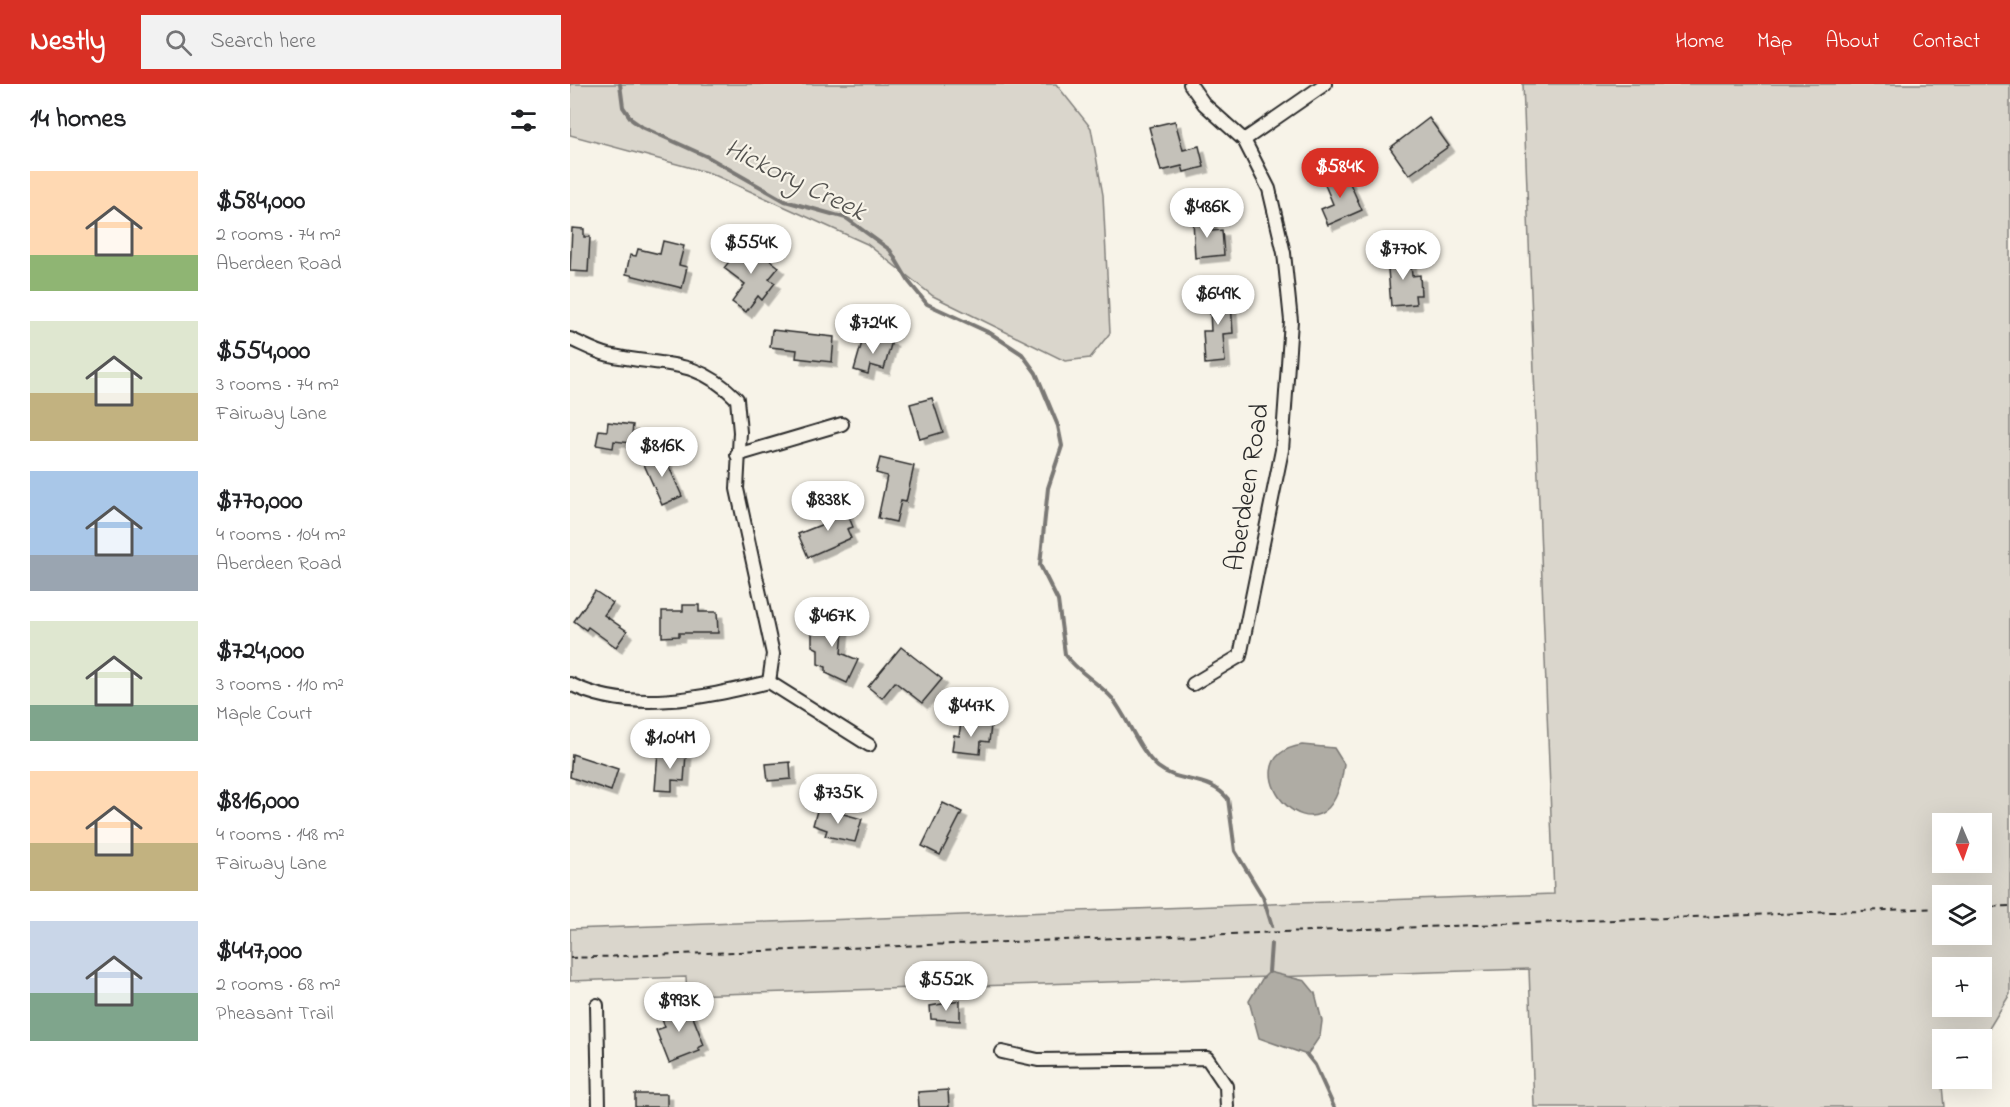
<!DOCTYPE html>
<html lang="en">
<head>
<meta charset="utf-8">
<style>
  :root { --surface:#fff; --page:#f2f2f2; --text:#202124; --muted:#757577; --accent:#d93025 }
  body { margin:0; font-family:"Indie Flower",sans-serif; background:var(--page); color:var(--text); height:100vh; display:flex; flex-direction:column; font-size:22px; white-space:nowrap }
  * { box-sizing:border-box; margin:0 }
  p { font-size:20px; color:var(--muted) }
  .icon { flex:none; width:33px; height:33px; fill:none; stroke:currentColor; stroke-width:2; stroke-linecap:round; stroke-linejoin:round }
  .map { position:relative; flex:1; overflow:hidden }
  .details { display:flex; flex-direction:column; background:var(--surface); width:570px }
  .details>* { flex:none }
  .needle { width:39px; rotate:178deg }
  .tools { position:absolute; left:1362px; top:729px; display:grid; gap:12px }
  .tools a { display:grid; place-items:center; width:60px; height:60px; border-radius:0px; background:var(--surface); box-shadow:0 6px 24px #0002; font-size:30px }
  .price { position:absolute; translate:-50% -51px; padding:0 14px; border-radius:21px; background:#fff; color:#222; font-size:20px; line-height:39px; filter:drop-shadow(0 2px 3px #0008) }
  .price::after { content:''; position:absolute; left:50%; top:36px; width:18px; height:14px; margin-left:-9px; background:inherit; clip-path:polygon(0 0,100% 0,50% 100%) }
  .price.active { background:var(--accent); color:#fff }
  ul { padding:0; list-style:none }
  li { display:flex; align-items:center; gap:18px; height:150px; padding:0 30px }
  li span { display:grid; place-items:center; flex:none; width:168px; height:120px; border-radius:0px; color:#555 }
  li>.icon { margin-inline-start:auto }
  span .icon { width:72px; height:72px; fill:#fffc; stroke-width:1 }
  li b { font-size:26px }
  h2 { display:flex; justify-content:space-between; align-items:center; height:72px; padding:0 30px; font-size:26px }
  header { display:flex; align-items:center; gap:36px; box-sizing:border-box; height:84px; padding:0 30px; background:var(--accent); color:#fff }
  header strong { font-size:28px }
  nav { display:flex; gap:33px; margin-inline-start:auto; font-size:21px }
  .search { width:420px; height:54px; background:var(--page); display:flex; align-items:center; gap:15px; box-sizing:border-box; padding:0 21px; border-radius:0px; color:var(--muted); font-size:22px }
  main { display:flex; flex:1; min-height:0 }
  .map>svg:first-child { display:block }
</style>
</head>
<body>
<header>
<strong>Nestly</strong>
<div class="search"><svg class="icon" aria-label="search" viewBox="0 0 24 24"><circle cx="10" cy="10" r="6"/><path d="M15 15l6 6"/></svg>Search here</div>
<nav><a>Home</a><a>Map</a><a>About</a><a>Contact</a></nav>
</header>
<main>
<section class="details">
<h2>14 homes<svg class="icon" aria-label="filters" viewBox="0 0 24 24"><path d="M4 7h16M4 17h16"/><circle cx="9" cy="7" r="2"/><circle cx="15" cy="17" r="2"/></svg></h2>
<ul>
<li><span style="background:linear-gradient(#ffd9b3 70%,#8fb573 0)"><svg class="icon" aria-label="home" viewBox="0 0 24 24"><path d="M3 11l9-7 9 7M6 9v11h12V9"/></svg></span><div><b>$584,000</b><p>2 rooms · 74 m²</p><p>Aberdeen Road</p></div></li>
<li><span style="background:linear-gradient(#dfe7d0 60%,#c2b280 0)"><svg class="icon" aria-label="home" viewBox="0 0 24 24"><path d="M3 11l9-7 9 7M6 9v11h12V9"/></svg></span><div><b>$554,000</b><p>3 rooms · 74 m²</p><p>Fairway Lane</p></div></li>
<li><span style="background:linear-gradient(#a9c7e8 70%,#9aa5b1 0)"><svg class="icon" aria-label="home" viewBox="0 0 24 24"><path d="M3 11l9-7 9 7M6 9v11h12V9"/></svg></span><div><b>$770,000</b><p>4 rooms · 104 m²</p><p>Aberdeen Road</p></div></li>
<li><span style="background:linear-gradient(#dfe7d0 70%,#7fa58c 0)"><svg class="icon" aria-label="home" viewBox="0 0 24 24"><path d="M3 11l9-7 9 7M6 9v11h12V9"/></svg></span><div><b>$724,000</b><p>3 rooms · 110 m²</p><p>Maple Court</p></div></li>
<li><span style="background:linear-gradient(#ffd9b3 60%,#c2b280 0)"><svg class="icon" aria-label="home" viewBox="0 0 24 24"><path d="M3 11l9-7 9 7M6 9v11h12V9"/></svg></span><div><b>$816,000</b><p>4 rooms · 148 m²</p><p>Fairway Lane</p></div></li>
<li><span style="background:linear-gradient(#c9d6e8 60%,#7fa58c 0)"><svg class="icon" aria-label="home" viewBox="0 0 24 24"><path d="M3 11l9-7 9 7M6 9v11h12V9"/></svg></span><div><b>$447,000</b><p>2 rooms · 68 m²</p><p>Pheasant Trail</p></div></li>
</ul>
</section>
<div class="map">
<svg width="1440" height="1023" viewBox="0 0 1440 1023">
  <defs>
    <filter id="shadow"><feDropShadow dx="5.5" dy="5.5" stdDeviation="0" flood-color="#0004"/></filter>
  </defs>
  <rect width="100%" height="100%" fill="#f7f3e8"/>
  <filter id="ink" filterUnits="userSpaceOnUse"><feTurbulence type="fractalNoise" baseFrequency=".0167" numOctaves="2"/><feDisplacementMap in="SourceGraphic" scale="12" xChannelSelector="R" yChannelSelector="G"/><feConvolveMatrix kernelMatrix="1 2 1 2 8 2 1 2 1" color-interpolation-filters="sRGB"/></filter>
  <g filter="url(#ink)">
    <g fill="#dad6cc" stroke="#82807c" stroke-width="1.5" fill-rule="evenodd">
      <path d="M0 0H486L521 44 533 111 540 249 520 274 495 277 363 212 297 160 140 89 0 51Z"/>
      <path d="M953 0H1440V910L1412 956H1372V968L1369 969 1374 1023H964L959 885 117 911 116 893 0 897V845L984 810ZM1372 740H1412V778H1372ZM1372 812H1412V850H1372ZM1372 884H1412V922H1372Z"/>
    </g>
    <g fill="#afaca4" stroke="#7a7874" stroke-width="1.5">
      <path d="M732 661 764 664 774 680C760 801 648 675 732 661Z"/>
      <path d="M699 888 735 897 745 909 752 937 750 952 737 971 689 954 679 917 692 895Z"/>
    </g>
    <g fill="none" stroke-linecap="round" stroke-linejoin="round">
      <g stroke="#7a7874" stroke-width="4">
        <path d="M50 0 53 23 62 36 72 43 138 73 215 117 276 134 320 166 339 198 357 220 420 249 452 270 466 289 488 342 492 362 478 404 470 481 488 517 495 570C507 588 528 598 542 614 558 634 569 667 588 683 609 700 639 691 658 715L665 767 693 813 702 842"/>
        <path d="M699 888 701 860"/>
        <path d="M737 971 745 981 764 1023"/>
      </g>
    </g>
    <g fill="#c4c1b9" stroke="#2b2b2b" stroke-width="1.5" filter="url(#shadow)">
      <path d="M859 34 879 62 839 91 820 64Z"/>
      <path d="M605 37 613 66 629 62 634 83 614 88 612 82 591 87 579 43Z"/>
      <path d="M774 86 792 126 758 141 751 125 763 120 753 96Z"/>
      <path d="M641 134 642 147 652 146 654 171 625 174 623 136Z"/>
      <path d="M2 144 14 145V153H20L18 188 0 187Z"/>
      <path d="M93 157 114 162 109 181 117 183 112 204 56 190 60 171 66 172 68 165 90 170Z"/>
      <path d="M175 157 209 183 199 195 205 199 192 216 188 212 176 228 162 218 175 200 154 184Z"/>
      <path d="M840 171 842 192 850 191 851 211H845L846 220 821 222 817 173Z"/>
      <path d="M660 204 663 249 653 250 655 278 635 280 633 247H641L639 206Z"/>
      <path d="M202 246 264 253 262 278 226 274 227 266 200 263Z"/>
      <path d="M305 252 322 257 314 285 300 281 298 290 284 286 292 258 302 261Z"/>
      <path d="M362 314 373 348 350 355 340 320Z"/>
      <path d="M38 338 63 341 61 359 44 357 43 364 26 361 29 346 37 347Z"/>
      <path d="M92 367 112 412 92 421 72 376Z"/>
      <path d="M310 374 344 382 336 418 331 417 326 438 308 434 317 392 306 389Z"/>
      <path d="M273 419 283 443 277 445 281 454 238 473 228 450 258 438 254 428Z"/>
      <path d="M25 507 43 519 34 531 57 547 46 563 18 543 16 546 4 537Z"/>
      <path d="M113 521H129V528H147L148 549H109V552L92 553V527H113Z"/>
      <path d="M242 535H274L271 569 288 576 277 599 256 589V583L248 580V565L242 562Z"/>
      <path d="M331 563 372 595 352 619 325 598 312 614 298 603Z"/>
      <path d="M391 638 421 642 419 658 411 657 410 670 382 667 384 651 389 652Z"/>
      <path d="M88 668 116 670 114 697 102 696V707L85 706Z"/>
      <path d="M2 670 48 685 41 707 0 693Z"/>
      <path d="M220 678 221 695 198 697 196 680Z"/>
      <path d="M373 719 392 728 370 771 352 762Z"/>
      <path d="M248 723 292 735 285 758 255 752 257 746 243 741Z"/>
      <path d="M110 917 115 930 121 928 134 961 128 964 130 967 99 979 86 946 95 943 88 926Z"/>
      <path d="M390 917V937L361 935 360 922Z"/>
      <path d="M378 1006 379 1023H349L348 1008Z"/>
      <rect x="65" y="1010" width="32" height="13"/>
    </g>
    <g fill="none" stroke-linecap="round" stroke-linejoin="round">
      <defs>
        <g id="street">
          <path d="M620 0 634 20 674 56 699 105 714 169 721 237 712 366 670 572 623 600"/>
          <path d="M674 56 755 0"/>
          <path d="M0 255C12 260 26 268 39 271 92 283 124 272 167 315L170 348 167 405 203 570 199 598"/>
          <path d="M167 371 272 340"/>
          <path d="M0 600C62 631 135 613 199 598L299 661"/>
          <path d="M27 921 29 1023"/>
          <path d="M432 968 468 976 637 974 656 1002 657 1023"/>
        </g>
      </defs>
      <use href="#street" stroke="#2b2b2b" stroke-width="16"/>
      <g stroke="#2b2b2b" stroke-width="2" stroke-dasharray="6 4.5" stroke-linecap="butt">
        <path d="M1412 823 1440 822"/>
        <path d="M0 874 1372 824"/>
      </g>
      <use href="#street" stroke="#f7f3e8" stroke-width="12"/>
    </g>
  </g>
  <g text-anchor="middle" stroke-width="4.5" stroke-linejoin="round" paint-order="stroke">
    <g font-size="27" fill="#2b2b2b" stroke="#f7f3e8">
      <text transform="translate(676 403) rotate(-81)" y="9">Aberdeen Road</text>
    </g>
    <g font-size="28" font-style="italic" fill="#53524f" stroke="#f7f3e8">
      <text transform="translate(226 94) rotate(26)" y="10">Hickory Creek</text>
    </g>
  </g>
</svg>
<div class="tools">
<a><svg class="needle" viewBox="-14 -14 28 28"><path d="M0-13l5 13h-10z" fill="#e53935"/><path d="M0 13l5-13h-10z" fill="#757577"/></svg></a>
<a><svg class="icon" aria-label="layers" viewBox="0 0 24 24"><path d="M12 4l9 5-9 5-9-5zM3 14l9 5 9-5"/></svg></a>
<a>+</a>
<a>−</a>
</div>
<b class="price active" style="left:770px;top:115px">$584K</b>
<b class="price" style="left:637px;top:155px">$486K</b>
<b class="price" style="left:181px;top:191px">$554K</b>
<b class="price" style="left:833px;top:197px">$770K</b>
<b class="price" style="left:648px;top:242px">$649K</b>
<b class="price" style="left:303px;top:271px">$724K</b>
<b class="price" style="left:92px;top:394px">$816K</b>
<b class="price" style="left:258px;top:448px">$838K</b>
<b class="price" style="left:262px;top:564px">$467K</b>
<b class="price" style="left:401px;top:654px">$447K</b>
<b class="price" style="left:100px;top:686px">$1.04M</b>
<b class="price" style="left:268px;top:741px">$735K</b>
<b class="price" style="left:376px;top:928px">$552K</b>
<b class="price" style="left:109px;top:949px">$993K</b>
</div>
</main>
</body>
</html>
